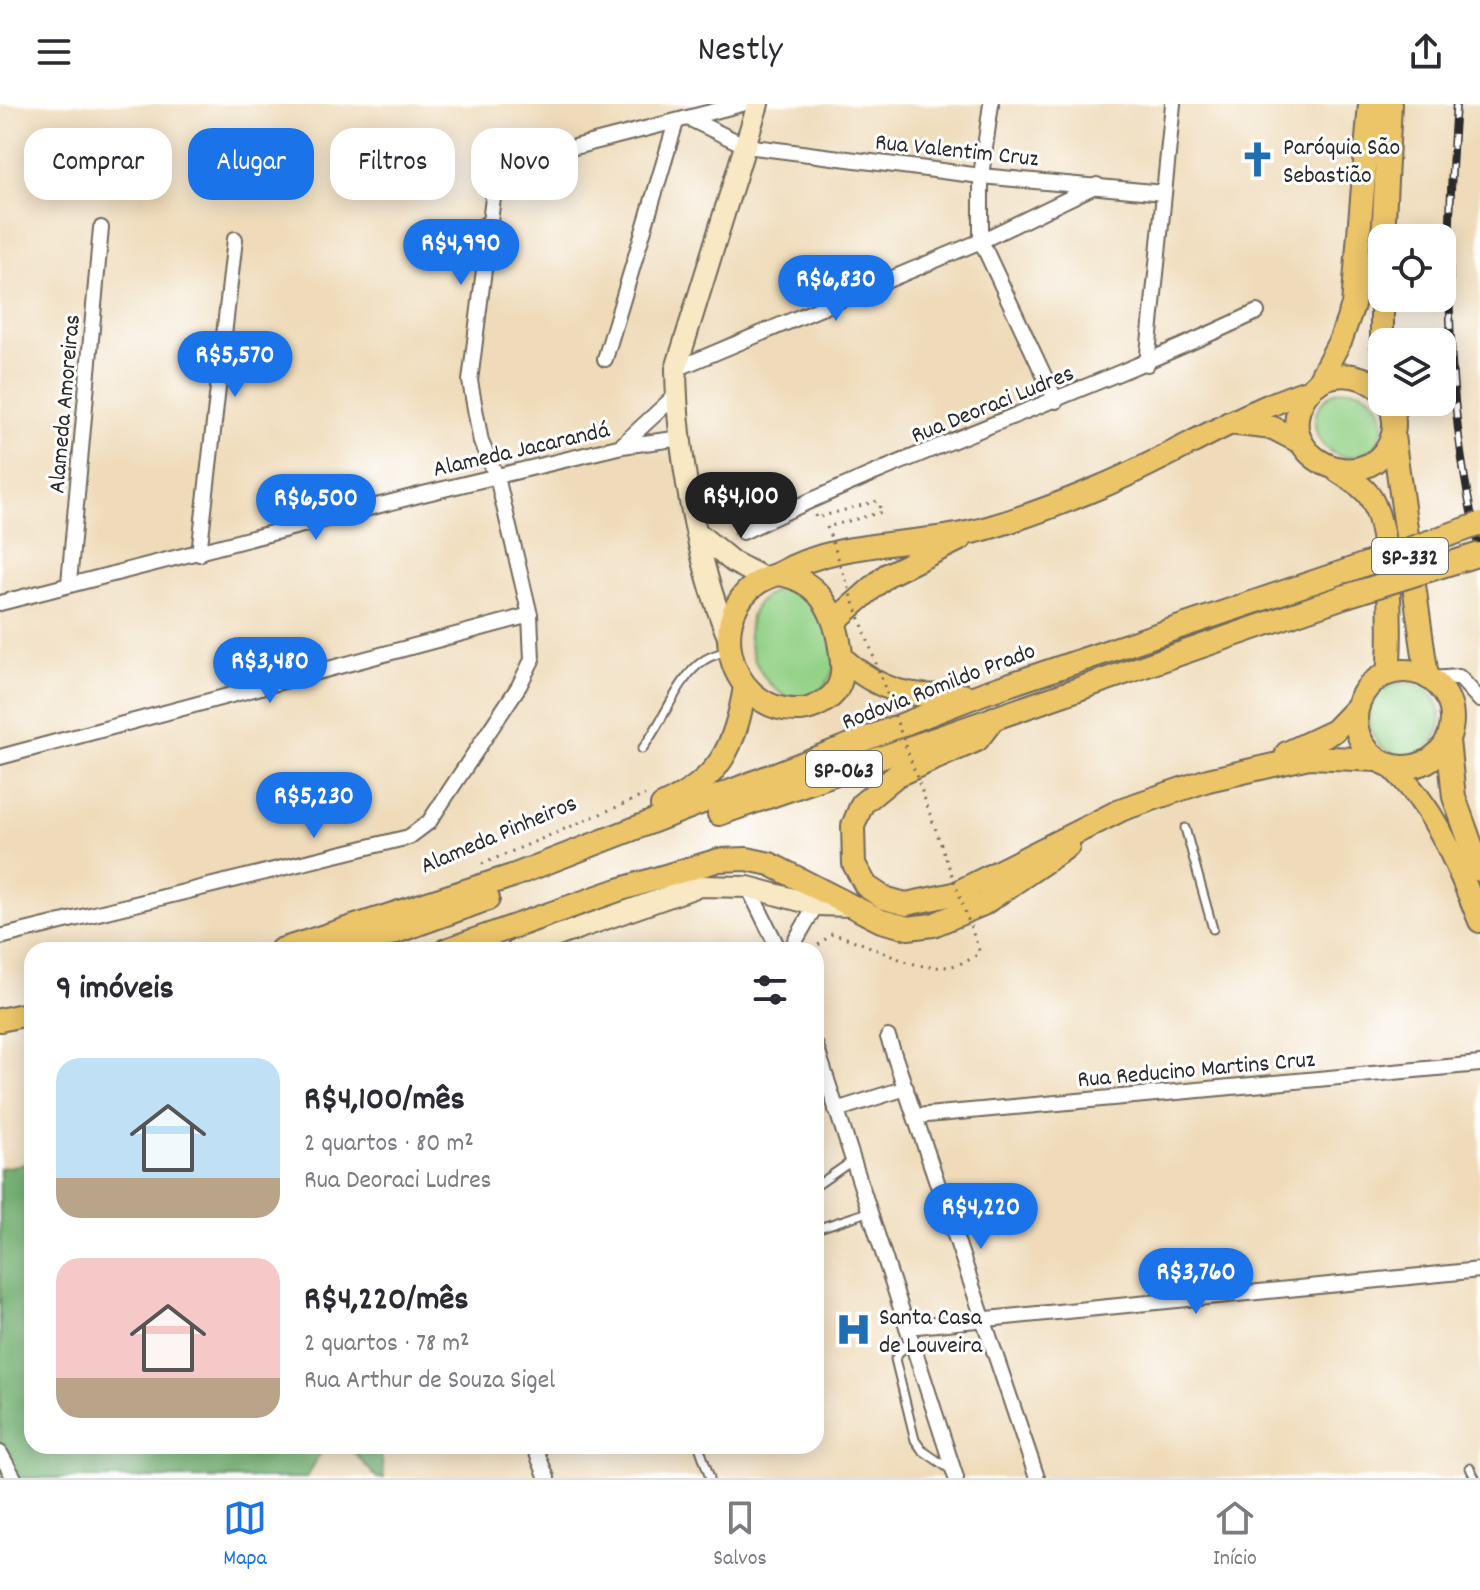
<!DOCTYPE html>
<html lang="pt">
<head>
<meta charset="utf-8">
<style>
  :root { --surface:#fff; --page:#f7f7f7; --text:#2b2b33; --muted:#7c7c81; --line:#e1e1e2; --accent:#1a73e8 }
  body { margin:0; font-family:Dekko,sans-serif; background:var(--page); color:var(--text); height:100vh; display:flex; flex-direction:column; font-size:30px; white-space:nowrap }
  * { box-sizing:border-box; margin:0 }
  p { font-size:26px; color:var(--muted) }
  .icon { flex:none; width:44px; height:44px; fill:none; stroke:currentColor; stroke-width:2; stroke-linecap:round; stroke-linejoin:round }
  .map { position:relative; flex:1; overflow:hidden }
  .details { position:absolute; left:24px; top:838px; width:800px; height:512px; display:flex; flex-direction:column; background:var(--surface); border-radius:24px; box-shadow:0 4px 20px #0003 }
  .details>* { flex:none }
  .hud { position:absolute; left:24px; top:24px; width:800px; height:72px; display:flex; gap:16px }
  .tools { position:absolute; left:1368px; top:120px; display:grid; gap:16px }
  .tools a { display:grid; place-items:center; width:88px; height:88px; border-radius:16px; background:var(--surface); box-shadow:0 4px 20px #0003; font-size:40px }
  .price { position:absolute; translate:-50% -68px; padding:0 18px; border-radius:28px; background:var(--accent); color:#fff; font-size:26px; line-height:52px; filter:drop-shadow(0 2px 4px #0008) }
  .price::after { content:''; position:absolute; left:50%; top:48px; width:24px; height:18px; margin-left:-12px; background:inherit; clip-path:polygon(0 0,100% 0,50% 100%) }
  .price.selected { background:#222; color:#fff }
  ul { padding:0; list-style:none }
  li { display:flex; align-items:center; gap:24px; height:200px; padding:0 32px }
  li span { display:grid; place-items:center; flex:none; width:224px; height:160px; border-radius:24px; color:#555 }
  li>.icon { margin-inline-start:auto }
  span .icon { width:96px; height:96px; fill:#fffc; stroke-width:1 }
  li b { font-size:34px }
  h2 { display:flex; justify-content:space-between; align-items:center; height:96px; padding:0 32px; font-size:34px }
  .chip { padding:0 28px; border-radius:24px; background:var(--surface); box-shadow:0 4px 20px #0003; font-size:28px; line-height:72px }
  .chip.selected { background:var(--accent); color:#fff }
  header { display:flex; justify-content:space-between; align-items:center; height:104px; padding:0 32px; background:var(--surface); font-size:36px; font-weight:600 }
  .tab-bar { display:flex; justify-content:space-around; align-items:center; height:112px; border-top:2px solid var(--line); background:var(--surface); font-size:22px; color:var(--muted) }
  .tab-bar a { display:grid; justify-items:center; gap:4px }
  .tab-bar .selected { color:var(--accent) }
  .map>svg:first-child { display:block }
</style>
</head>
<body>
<header><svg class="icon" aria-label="menu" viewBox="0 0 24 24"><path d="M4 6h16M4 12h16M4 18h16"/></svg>Nestly<svg class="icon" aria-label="share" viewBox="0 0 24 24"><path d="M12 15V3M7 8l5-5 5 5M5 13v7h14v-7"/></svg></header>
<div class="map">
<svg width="1480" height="1374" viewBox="0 0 1480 1374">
  <rect width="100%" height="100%" fill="#fff"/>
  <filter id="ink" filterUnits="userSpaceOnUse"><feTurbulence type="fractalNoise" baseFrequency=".0125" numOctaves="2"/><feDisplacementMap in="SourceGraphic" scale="16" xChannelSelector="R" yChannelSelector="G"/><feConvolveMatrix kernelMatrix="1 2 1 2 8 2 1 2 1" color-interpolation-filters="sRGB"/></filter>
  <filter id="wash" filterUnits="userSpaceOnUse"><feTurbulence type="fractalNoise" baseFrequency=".006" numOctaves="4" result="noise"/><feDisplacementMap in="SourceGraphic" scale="32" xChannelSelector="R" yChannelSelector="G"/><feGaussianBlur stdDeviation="1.8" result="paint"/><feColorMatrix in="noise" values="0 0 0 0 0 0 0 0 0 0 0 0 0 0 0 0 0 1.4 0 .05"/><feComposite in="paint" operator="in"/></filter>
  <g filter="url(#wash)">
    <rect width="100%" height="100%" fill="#efdbba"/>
    <g fill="#94d288" stroke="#607e5a" stroke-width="2">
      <circle cx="1349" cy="319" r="34"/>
      <path d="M782 484 805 489 826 516 835 562C797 660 697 512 782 484Z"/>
      <circle cx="1405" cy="615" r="36"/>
    </g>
    <g fill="#77b474" stroke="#517050" stroke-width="2">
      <path d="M32 1059V1342H325L306 1374H0V1064Z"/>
      <path d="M348 1342H380L384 1374H377Z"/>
    </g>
  </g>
  <g filter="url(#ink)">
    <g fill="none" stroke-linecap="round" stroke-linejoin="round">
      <defs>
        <g id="lane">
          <path d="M418 159 489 114"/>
          <path d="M642 645C661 622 679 572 703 557 709 552 719 550 726 547"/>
          <path d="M1185 724 1213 825"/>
          <path d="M816 1082 852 1057"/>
          <path d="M816 1125 868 1108"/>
          <path d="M909 1236 895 1255 915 1336 922 1346 951 1366"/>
          <path d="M699 1342 710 1374"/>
          <path d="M1470 1364 1475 1374"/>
        </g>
        <g id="street">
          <path d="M991 0 981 72V137L1056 297"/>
          <path d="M690 15 746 42 981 72 1164 89"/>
          <path d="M605 255 676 18"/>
          <path d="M1147 260 1173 0"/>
          <path d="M676 265 981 137 1097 81"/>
          <path d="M622 341 676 291"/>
          <path d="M743 428C911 347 1088 288 1257 208"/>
          <path d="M199 450 235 135"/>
          <path d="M69 479 101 124"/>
          <path d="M0 499 423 390 622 342 682 334"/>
          <path d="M1431 575 1459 573 1480 596"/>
          <path d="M0 653 530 511"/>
          <path d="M748 783 779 846"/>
          <path d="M0 833 409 733 429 718 519 582 532 556 530 511 497 373 481 338 470 277 495 78 507 62 524 56 742 0"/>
          <path d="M790 846 816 801"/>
          <path d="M888 933 1037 1374"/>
          <path d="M816 942 956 1374"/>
          <path d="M836 1006 906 984"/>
          <path d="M916 1012 1480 960"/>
          <path d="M907 1223 1480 1166"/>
          <path d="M534 1342 547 1374"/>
          <path d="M0 1349 14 1374"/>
        </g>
        <g id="secondary">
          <path d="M699 430 733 458 764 474"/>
          <path d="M728 533C697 459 677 345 676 265L758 0"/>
          <path d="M517 846 699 782 748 783 816 801 851 802"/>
        </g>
        <g id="primary">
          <path d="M1383 134 1390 0"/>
          <path d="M1382 169V241"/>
          <path d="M1317 280 1341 235 1353 201 1370 0"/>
          <path d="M1382 286C1357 266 1320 264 1303 296 1272 351 1361 396 1390 339 1396 326 1395 311 1389 298"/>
          <path d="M1229 319 1273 324 1302 339"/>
          <path d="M1393 332 1427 573"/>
          <path d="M1338 367C1348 374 1360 380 1368 390 1391 419 1392 532 1388 570"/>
          <path d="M778 470C843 433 922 444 991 423 1028 412 1065 398 1100 383 1172 353 1236 310 1310 286"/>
          <path d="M778 470C819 476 834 506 840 543 842 557 845 572 837 585 831 596 813 605 801 606 721 610 700 491 778 470Z"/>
          <path d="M836 516 887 471 960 435"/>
          <path d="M842 554C881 589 912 594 963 591"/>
          <circle cx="1404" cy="615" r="48"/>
          <path d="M994 614 977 636 897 671 862 700 853 722 854 760 866 782 884 794 906 800 954 790 1123 705 1208 676 1309 653 1378 656"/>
          <path d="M1448 636 1454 693 1480 766"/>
          <path d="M1287 649 1334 627 1358 602"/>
          <path d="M1390 661C1438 708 1455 756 1480 817"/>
          <path d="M662 702C720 676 735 643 745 583"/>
          <path d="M719 710 1346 492"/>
          <path d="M281 846 512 772 984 589 1346 467"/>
          <path d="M346 846 488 795"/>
          <path d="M446 846 618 786 719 756 747 755 770 760 881 817 908 824 933 821 983 800 1068 742"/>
          <path d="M0 916 32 909"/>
        </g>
      </defs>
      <use href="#lane" stroke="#70695d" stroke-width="11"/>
      <use href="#street" stroke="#70695d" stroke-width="18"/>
      <use href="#secondary" stroke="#70695d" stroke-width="24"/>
      <use href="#primary" stroke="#70695d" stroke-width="26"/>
      <g stroke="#70695d" stroke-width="3" stroke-dasharray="2 6" stroke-linecap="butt">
        <path d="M815 411 816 414 877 397 882 408 827 423"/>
        <path d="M482 760 645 691"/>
        <path d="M250 846 262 842"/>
        <path d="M812 846 832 830C884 841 929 886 980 849"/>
      </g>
      <use href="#lane" stroke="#fff" stroke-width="7"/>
      <use href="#street" stroke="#fff" stroke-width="14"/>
      <use href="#secondary" stroke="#f8e8c3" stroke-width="20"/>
      <use href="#primary" stroke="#edc569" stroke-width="22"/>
      <defs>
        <path id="rail" d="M1456 0C1445 150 1444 302 1480 449"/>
      </defs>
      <use href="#rail" stroke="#2b2b2b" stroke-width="8"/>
      <use href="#rail" stroke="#fff" stroke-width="5" stroke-dasharray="15" stroke-linecap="butt"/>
      <defs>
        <g id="primary-bridge">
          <path d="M1346 467 1480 420"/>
          <path d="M1346 492 1480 450"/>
        </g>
      </defs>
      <use href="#primary-bridge" stroke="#70695d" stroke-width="26" stroke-linecap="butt"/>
      <path stroke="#70695d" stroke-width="3" stroke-dasharray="2 6" stroke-linecap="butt" d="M827 423 980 849"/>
      <use href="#primary-bridge" stroke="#edc569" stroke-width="22"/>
    </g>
  </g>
  <defs>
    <symbol id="church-bare" viewBox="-9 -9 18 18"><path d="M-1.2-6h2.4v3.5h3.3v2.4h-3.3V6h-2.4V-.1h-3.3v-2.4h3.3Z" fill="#1f6fb2" stroke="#fff" stroke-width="2.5" paint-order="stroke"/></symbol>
    <symbol id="hospital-bare" viewBox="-9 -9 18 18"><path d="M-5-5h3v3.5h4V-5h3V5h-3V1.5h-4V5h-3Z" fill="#1f6fb2" stroke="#fff" stroke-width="2.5" paint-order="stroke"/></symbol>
  </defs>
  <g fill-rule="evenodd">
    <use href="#church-bare" x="1232" y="30" width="51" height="51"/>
    <use href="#hospital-bare" x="828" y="1200" width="51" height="51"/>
  </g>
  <g text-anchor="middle" stroke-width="6" stroke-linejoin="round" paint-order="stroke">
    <g fill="#fff" stroke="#6b6b6b" stroke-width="2">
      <rect x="1372" y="434" width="76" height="36" rx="6"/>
      <rect x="806" y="647" width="76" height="36" rx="6"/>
    </g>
    <g font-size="22" font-weight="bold" fill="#2b2b2b">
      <text x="1410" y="460">SP-332</text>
      <text x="844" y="673">SP-063</text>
    </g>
    <g font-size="24" fill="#2b2b2b" stroke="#fff" text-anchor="start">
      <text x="1283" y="50">Paróquia São<tspan x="1283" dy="28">Sebastião</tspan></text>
      <text x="879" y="1220">Santa Casa<tspan x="879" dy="28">de Louveira</tspan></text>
    </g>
    <g font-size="24" fill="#2b2b2b" stroke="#fff">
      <text transform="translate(957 45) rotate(6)" y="8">Rua Valentim Cruz</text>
      <text transform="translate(992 299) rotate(-22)" y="8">Rua Deoraci Ludres</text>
      <text transform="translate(63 300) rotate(-85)" y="8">Alameda Amoreiras</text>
      <text transform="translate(521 344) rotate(-13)" y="8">Alameda Jacarandá</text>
      <text transform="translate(938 581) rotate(-21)" y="8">Rodovia Romildo Prado</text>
      <text transform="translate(498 729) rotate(-23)" y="8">Alameda Pinheiros</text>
      <text transform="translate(1196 964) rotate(-5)" y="8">Rua Reducino Martins Cruz</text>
    </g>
  </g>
</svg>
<div class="tools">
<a><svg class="icon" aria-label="locate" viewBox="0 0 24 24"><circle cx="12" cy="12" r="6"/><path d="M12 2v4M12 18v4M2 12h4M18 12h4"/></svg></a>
<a><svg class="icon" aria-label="layers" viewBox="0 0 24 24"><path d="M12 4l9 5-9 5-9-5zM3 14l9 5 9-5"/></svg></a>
</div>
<b class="price" style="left:461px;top:183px">R$4,990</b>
<b class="price" style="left:836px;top:219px">R$6,830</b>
<b class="price" style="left:235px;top:295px">R$5,570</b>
<b class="price selected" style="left:741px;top:436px">R$4,100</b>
<b class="price" style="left:316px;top:438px">R$6,500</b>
<b class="price" style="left:270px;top:601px">R$3,480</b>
<b class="price" style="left:314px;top:736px">R$5,230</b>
<b class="price" style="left:981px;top:1147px">R$4,220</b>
<b class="price" style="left:1196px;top:1212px">R$3,760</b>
<div class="hud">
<a class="chip">Comprar</a>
<a class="chip selected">Alugar</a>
<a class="chip">Filtros</a>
<a class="chip">Novo</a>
</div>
<section class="details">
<h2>9 imóveis<svg class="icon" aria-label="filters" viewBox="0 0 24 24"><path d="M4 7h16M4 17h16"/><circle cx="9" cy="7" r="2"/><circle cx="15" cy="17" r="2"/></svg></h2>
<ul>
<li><span style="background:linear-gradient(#bfe0f5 75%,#b9a48a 0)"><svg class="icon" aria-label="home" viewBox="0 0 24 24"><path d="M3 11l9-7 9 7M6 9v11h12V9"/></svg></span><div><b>R$4,100/mês</b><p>2 quartos · 80 m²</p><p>Rua Deoraci Ludres</p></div></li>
<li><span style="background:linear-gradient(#f6c9c9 75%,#b9a48a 0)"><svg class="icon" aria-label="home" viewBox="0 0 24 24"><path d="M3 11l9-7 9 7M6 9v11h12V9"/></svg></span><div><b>R$4,220/mês</b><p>2 quartos · 78 m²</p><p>Rua Arthur de Souza Sigel</p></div></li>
</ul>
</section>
</div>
<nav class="tab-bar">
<a class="selected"><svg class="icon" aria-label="map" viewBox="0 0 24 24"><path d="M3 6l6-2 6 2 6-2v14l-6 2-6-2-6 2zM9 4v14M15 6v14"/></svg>Mapa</a>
<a><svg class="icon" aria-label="saved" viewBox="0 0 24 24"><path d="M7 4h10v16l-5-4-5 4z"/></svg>Salvos</a>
<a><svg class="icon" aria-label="home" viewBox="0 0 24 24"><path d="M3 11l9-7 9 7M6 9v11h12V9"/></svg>Início</a>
</nav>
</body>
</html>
